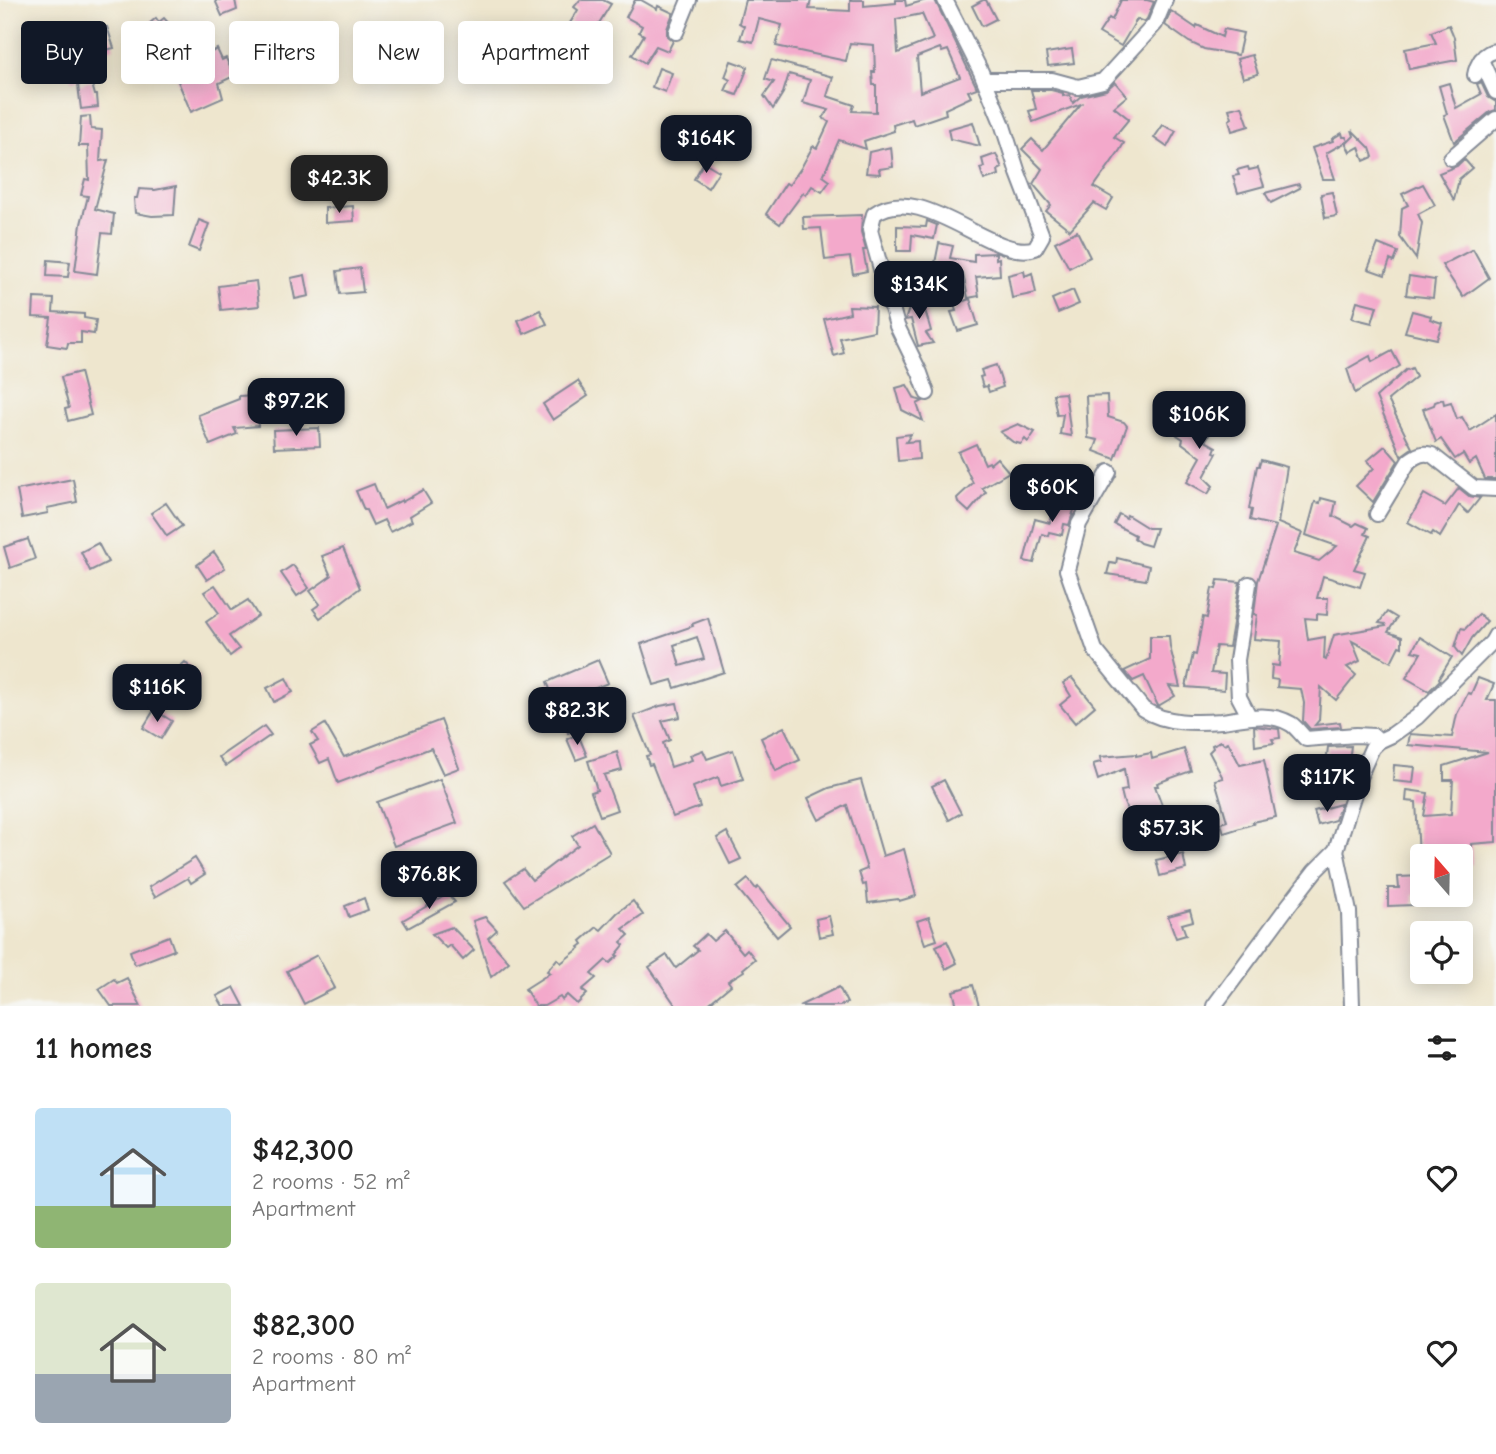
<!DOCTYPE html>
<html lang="en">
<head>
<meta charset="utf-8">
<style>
  :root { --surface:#fff; --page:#f2f2f2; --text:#222; --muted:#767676; --accent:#111827 }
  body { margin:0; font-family:"Comic Neue",sans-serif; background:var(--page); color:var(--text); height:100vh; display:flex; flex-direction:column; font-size:26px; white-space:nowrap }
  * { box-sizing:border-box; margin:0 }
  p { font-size:23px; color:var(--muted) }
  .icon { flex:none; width:38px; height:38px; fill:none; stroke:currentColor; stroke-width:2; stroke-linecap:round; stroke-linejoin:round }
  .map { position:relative; height:1006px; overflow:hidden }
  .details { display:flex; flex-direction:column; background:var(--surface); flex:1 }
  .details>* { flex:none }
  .top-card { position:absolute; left:21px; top:21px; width:700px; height:63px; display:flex; gap:14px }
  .needle { width:46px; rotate:340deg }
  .fabs { position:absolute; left:1410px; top:844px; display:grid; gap:14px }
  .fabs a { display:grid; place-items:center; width:63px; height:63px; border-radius:7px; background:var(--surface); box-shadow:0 4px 18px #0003; font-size:35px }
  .price { position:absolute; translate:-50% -60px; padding:0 16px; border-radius:14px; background:var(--accent); color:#fff; font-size:23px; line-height:46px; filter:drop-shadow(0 2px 4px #0008) }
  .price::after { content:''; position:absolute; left:50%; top:42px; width:21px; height:16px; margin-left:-10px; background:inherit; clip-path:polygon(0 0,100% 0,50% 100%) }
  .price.on { background:#222; color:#fff }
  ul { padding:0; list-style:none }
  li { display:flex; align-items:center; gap:21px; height:175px; padding:0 35px }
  li span { display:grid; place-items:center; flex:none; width:196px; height:140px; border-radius:7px; color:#555 }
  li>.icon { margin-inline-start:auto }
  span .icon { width:84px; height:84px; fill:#fffc; stroke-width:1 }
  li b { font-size:30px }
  h2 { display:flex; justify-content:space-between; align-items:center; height:84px; padding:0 35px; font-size:30px }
  .chip { padding:0 24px; border-radius:7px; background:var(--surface); box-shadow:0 4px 18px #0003; font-size:24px; line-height:63px }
  .chip.on { background:var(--accent); color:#fff }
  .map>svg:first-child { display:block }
</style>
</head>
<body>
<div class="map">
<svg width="1496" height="1006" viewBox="0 0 1496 1006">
  <rect width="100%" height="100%" fill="#f6f6f2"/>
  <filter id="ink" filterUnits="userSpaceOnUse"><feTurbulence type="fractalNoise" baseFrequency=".0143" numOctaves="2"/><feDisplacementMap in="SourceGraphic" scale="14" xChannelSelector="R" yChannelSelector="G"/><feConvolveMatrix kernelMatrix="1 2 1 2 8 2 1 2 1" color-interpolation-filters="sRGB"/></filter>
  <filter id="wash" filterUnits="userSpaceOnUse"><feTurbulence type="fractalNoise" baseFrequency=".00686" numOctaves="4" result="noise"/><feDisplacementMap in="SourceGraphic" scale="28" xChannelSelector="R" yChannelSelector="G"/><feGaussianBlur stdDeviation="1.57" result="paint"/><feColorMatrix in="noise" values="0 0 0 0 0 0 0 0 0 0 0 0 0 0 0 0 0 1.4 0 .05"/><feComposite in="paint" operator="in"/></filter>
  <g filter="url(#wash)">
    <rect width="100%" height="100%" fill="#eee6ce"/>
    <g id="blocks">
      <g fill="#f3a9cb" fill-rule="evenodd">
        <path d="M215 0H235L237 10 222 16Z"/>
        <path d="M580 0H603L611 4 591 36 570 23 578 10 574 7Z"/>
        <path d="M635 0H641L657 9 658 6 673 13 667 29V36L673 41 668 51 656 46 645 63 632 55 644 35 639 32 642 26 626 17Z"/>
        <path d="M745 0H811L809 9 850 11V0H864V6L896 3V0H905L906 6 926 0H935L977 88 968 91 971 97 945 109 946 114 914 125 912 119 893 125 894 131 864 141 866 149 839 140 823 176 830 181 822 192 812 186 806 195 803 193 780 224 766 214 786 183 789 185 801 168 813 146 817 148 829 122 823 118 829 110 803 103 810 80 789 74 783 93 773 109 764 96 774 82 765 79 771 61 772 60 833 77 827 96 854 105 852 111 876 112V85H873L872 72H875L874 45 850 43 846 61 776 46 782 25 759 19 753 42 740 39 744 26 739 23ZM922 14 933 39 898 53 896 19ZM940 48 942 52 948 50 960 77 920 92 917 57Z"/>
        <path d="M983 0H986L996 19 982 26 972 6Z"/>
        <path d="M1121 0H1147L1154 2 1147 19 1144 22 1137 19 1121 46 1099 33 1109 18 1112 20Z"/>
        <path d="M1171 11 1196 28 1197 25 1222 37 1224 29 1243 33 1238 55 1204 49 1189 42 1165 25Z"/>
        <path d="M156 18 159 22 164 18 183 39 170 50 166 45 150 56 137 34Z"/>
        <path d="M96 25 97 29 107 27 114 48 81 56 84 78 71 80 70 67 75 66 63 32 73 29 75 33Z"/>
        <path d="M1449 25 1454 37 1457 60 1409 69 1405 49 1436 43 1431 32Z"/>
        <path d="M217 49 222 60 226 58 234 76 219 83 223 98 191 112 177 79 211 65 206 55Z"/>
        <path d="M1072 49 1074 63 1048 66 1046 53Z"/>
        <path d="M1252 55 1258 74 1243 78 1237 59Z"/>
        <path d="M731 61 748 67 737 95 725 91 730 80 725 77Z"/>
        <path d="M659 68 672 73 665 92 652 87Z"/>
        <path d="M91 81 95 95H97L98 107 81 109 78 85Z"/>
        <path d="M1115 82 1127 96 1114 107 1129 119 1114 137 1124 143 1120 150 1094 187 1113 198 1106 210 1094 203 1070 230 1046 211 1051 205 1033 184 1042 169 1022 149 1032 139 1043 150 1081 104 1033 122 1029 111 1036 109 1031 90H1051L1063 93V96L1070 95 1073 103 1081 96 1106 90Z"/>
        <path d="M1481 82 1488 97 1496 102V110L1490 112 1454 142 1444 115 1447 114 1439 86 1449 83 1456 108 1481 94 1477 84Z"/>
        <path d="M1242 106 1249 126 1232 131 1229 120 1232 118 1229 109Z"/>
        <path d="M90 116 91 129 102 130 100 161 108 160 95 209 114 214 112 234 102 233 97 274 75 271 81 224 88 196 81 195 85 179 89 180 88 146H79L81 117Z"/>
        <path d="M973 122 980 146 950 139 948 129Z"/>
        <path d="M1163 125 1176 131 1167 147 1154 138Z"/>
        <path d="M1352 130 1370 148 1373 157 1364 161 1359 147 1350 152 1346 144 1354 136Z"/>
        <path d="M1342 133 1343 137H1346L1348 141 1326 153 1335 179H1323L1312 148 1333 141 1332 139Z"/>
        <path d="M891 147 893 167 879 169 880 174 866 173 869 152Z"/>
        <path d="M996 154 1002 168 998 170 999 175 984 180 980 168 984 167 982 159Z"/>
        <path d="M1464 159 1472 168 1459 179 1454 200 1439 173 1457 166Z"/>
        <path d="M704 162 719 171 708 188 694 179Z"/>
        <path d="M1248 167 1249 170 1258 168 1264 186 1238 193 1233 176 1239 175 1237 170Z"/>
        <path d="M1299 184 1300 188 1271 203 1265 193Z"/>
        <path d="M1423 184 1435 205 1418 214 1422 223 1416 259 1400 237 1402 208 1408 205 1402 194Z"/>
        <path d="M176 186 174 215 152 216 135 213 134 198H137L139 189 155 190Z"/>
        <path d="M1332 192 1337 216 1325 218 1321 194Z"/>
        <path d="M353 206 354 221 325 223V208Z"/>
        <path d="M862 215 861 232 866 250H863L867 271 853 274 850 257 825 260 821 228 804 229 803 217Z"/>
        <path d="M199 220 209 224 199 251 189 247Z"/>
        <path d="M927 221 937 225 934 239 912 235 911 251H897V226L926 227Z"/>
        <path d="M1077 231 1090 257 1069 268 1055 242Z"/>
        <path d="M939 243 953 246 950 258 974 262V254L996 253V259L999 258 1000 275 976 277 979 296 968 298 963 274 934 268Z"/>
        <path d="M1378 244 1398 252 1394 262 1390 260 1385 275 1368 269Z"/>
        <path d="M1473 249 1489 278 1463 297 1442 265Z"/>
        <path d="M48 260 70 262 68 277 47 276Z"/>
        <path d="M360 268 363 292 340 294 337 271Z"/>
        <path d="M1024 271 1025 276 1032 273 1036 293 1012 298 1008 275Z"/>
        <path d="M305 275 309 296 295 299 291 278Z"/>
        <path d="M1409 276 1435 280 1433 298 1406 295Z"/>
        <path d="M256 281 259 306 221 310 218 286Z"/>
        <path d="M1073 290 1079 304 1058 313 1052 299Z"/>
        <path d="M921 296 931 331 926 333 933 343 918 346 911 319 905 320 913 298Z"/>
        <path d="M34 298 54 299 53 312 84 314V318L96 320 94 334 81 332V343H68L67 348 47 345 51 318 33 317Z"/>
        <path d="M970 299 978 325 958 331 951 312 956 311 954 304Z"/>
        <path d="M1357 301 1377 306 1372 323 1352 318Z"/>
        <path d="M849 306 875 307 874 331 840 338 844 353 834 356 824 319 850 313Z"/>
        <path d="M540 310 547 324 524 334 518 320Z"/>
        <path d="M1412 311 1431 316 1430 319 1442 323 1437 339 1405 332Z"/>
        <path d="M1392 351 1400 366 1355 393 1347 369 1370 356 1372 362Z"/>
        <path d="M996 365 1003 387 989 392 987 386 983 387 980 377 983 376 981 370Z"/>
        <path d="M1412 368 1416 377 1388 400 1412 448 1401 456 1376 397 1407 369 1408 370Z"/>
        <path d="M80 372 91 415 68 421 65 409 69 408 61 377Z"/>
        <path d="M578 381 588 396 553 420 543 404Z"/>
        <path d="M907 385 915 399 923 401 917 404 923 421 902 410 896 388Z"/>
        <path d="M1065 393 1068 413 1071 436 1060 434 1063 414 1057 415 1053 394Z"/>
        <path d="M256 395 258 426 234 428 237 434 210 445 198 415 239 399V396Z"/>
        <path d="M1107 395 1108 417 1124 422 1127 426 1115 459 1094 451 1098 440 1088 438 1086 396Z"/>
        <path d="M1443 399 1444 404 1451 402 1457 419 1462 417 1470 431 1496 414V479H1485L1476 459 1469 464 1463 454 1455 459 1441 439 1436 442 1423 409 1434 405 1435 402Z"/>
        <path d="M1189 415 1212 430 1205 441 1216 447 1214 452 1217 453 1204 477 1213 486 1208 494 1187 482 1201 457 1182 443 1183 439 1177 435Z"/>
        <path d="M1018 424 1035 432 1028 442 1025 439 1021 444 1013 442 1000 432Z"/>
        <path d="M319 428 320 446 274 448 273 430Z"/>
        <path d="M911 434 906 442 918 441 919 459 898 461 896 436Z"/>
        <path d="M976 444 985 464 989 462 990 464 997 458 1009 472 982 488 986 492 969 512 958 502 957 498 973 483 958 452Z"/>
        <path d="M1385 446 1398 461 1373 502 1356 486 1374 468 1367 461Z"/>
        <path d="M1261 460 1287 467 1278 523 1302 533 1294 553 1319 561 1337 546 1306 535 1315 502 1320 503 1321 498 1336 502 1333 516 1353 526 1357 523 1368 528 1365 534 1370 536 1354 569 1365 572 1360 587 1323 576 1317 598H1328L1327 615 1317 614V619L1305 618 1308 640 1325 637 1324 659 1326 660 1334 635 1386 626 1385 624 1379 623 1387 612 1397 618 1388 632 1402 637V647L1399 646 1391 662 1352 641 1360 661 1347 667 1356 675 1336 700 1321 687 1319 720 1315 725 1340 722 1341 727 1310 729 1303 721 1304 703 1301 689 1277 687 1278 680 1271 679 1272 665 1279 666 1281 641 1254 639 1257 615 1254 614 1258 581 1276 526 1250 520 1252 510 1249 509 1257 466H1259Z"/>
        <path d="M73 479 77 502 47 508 48 513 22 518 17 490Z"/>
        <path d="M374 484 384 509 402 500V502L423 490 431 503 410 516 412 521 390 532 384 520 373 525 366 510H364L356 491Z"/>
        <path d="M1459 488 1469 496 1480 498 1468 513 1459 505 1440 537 1433 532 1431 535 1408 522 1424 494 1445 506Z"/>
        <path d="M1059 491 1078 498 1069 525 1064 524 1062 535 1049 532 1048 536 1042 534 1034 563 1024 561 1035 519 1050 523Z"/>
        <path d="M166 503 182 526 167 536 151 513Z"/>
        <path d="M1119 514 1126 518 1127 515 1148 528H1156L1150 546 1140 543 1134 538 1135 535 1114 524Z"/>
        <path d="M28 539 35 559 10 568 4 547Z"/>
        <path d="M98 543 108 562 90 571 81 552Z"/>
        <path d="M343 548 360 588 320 618 313 609 320 604 310 591 331 576 322 556Z"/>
        <path d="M214 552 225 568 207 580 197 565Z"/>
        <path d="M1117 558 1149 566 1146 580 1107 574 1110 563 1116 564Z"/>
        <path d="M293 565 309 588 297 596 281 573Z"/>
        <path d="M1218 580 1240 582 1229 647 1216 646 1211 673 1225 674 1224 690 1186 687 1193 654 1196 655 1203 617 1207 618 1212 588 1216 589Z"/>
        <path d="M215 585 232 610 248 600 258 616 229 636 239 649 230 656 206 622 219 613 204 592Z"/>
        <path d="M1479 614 1487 621 1472 638 1462 656 1455 647 1461 628 1465 629Z"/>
        <path d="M708 618 724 672 675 688 672 680 654 685 641 644 693 626 692 624ZM697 637 704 659 680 666 674 645Z"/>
        <path d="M1150 636H1169L1170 647 1180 687 1169 686 1175 696 1158 706 1144 676 1133 681 1124 671 1150 659Z"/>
        <path d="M1420 637 1452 657 1439 678 1440 680 1429 691 1406 678 1421 653 1412 651Z"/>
        <path d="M598 660 608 683 556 704 547 682Z"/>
        <path d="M185 662 200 678 185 692 170 676Z"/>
        <path d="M286 678 293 692 274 702 267 688Z"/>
        <path d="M1072 678 1095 706 1075 723 1060 705 1071 696 1063 683Z"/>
        <path d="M1478 678 1494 684 1487 700H1496V842L1471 844 1472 864 1461 865V856H1419L1416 802 1406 801 1407 790 1428 793 1424 816 1451 814 1453 780H1444V766L1488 752 1408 745 1410 734 1452 737 1457 714 1468 693 1471 694Z"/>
        <path d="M615 702 619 718 600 723V721L568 733 562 716Z"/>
        <path d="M677 703 680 717 662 721 670 740 663 743 671 767 692 760 690 755 703 750 707 759 733 750 743 779 721 786 718 777 693 787 700 807 673 817 652 764 649 765 646 756 650 755 634 716 660 706Z"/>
        <path d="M154 710 172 721 161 739 143 728Z"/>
        <path d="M441 720 459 768 443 774 431 748 338 783 329 759 320 763 310 745 318 741 312 732 325 724 344 757Z"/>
        <path d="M264 726 271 735 226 766 219 757Z"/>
        <path d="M1254 726 1279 729 1280 738 1272 739 1274 743 1255 746Z"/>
        <path d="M784 727 800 760 776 771 761 738Z"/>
        <path d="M578 734 587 756 576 760 567 739Z"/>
        <path d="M1221 741 1224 744 1228 742 1240 765 1264 760 1276 817 1252 822 1253 824 1224 833 1221 823 1227 821 1215 780 1223 778 1209 752 1213 748 1212 745Z"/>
        <path d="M1351 746 1345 790 1323 788 1328 747Z"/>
        <path d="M1184 749 1191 771 1157 783 1158 786H1155L1165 813 1141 822 1136 809 1128 812 1124 803 1121 791 1127 790 1124 769 1098 780 1093 764 1101 762 1100 757 1136 754V756L1151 753 1152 759Z"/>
        <path d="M617 752 622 770 604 775 617 810 600 816 591 792 597 790 588 761Z"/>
        <path d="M1394 765 1415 767 1413 783 1393 781Z"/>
        <path d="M440 779 457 823 394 846 377 802Z"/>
        <path d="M861 780 883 856 904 849 916 896 899 901 898 899 868 903 866 884 863 885 859 872 867 869 847 805 819 820 808 798 829 788Z"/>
        <path d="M944 780 961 813 949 820 932 786Z"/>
        <path d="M1341 804 1335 820 1318 825 1314 811Z"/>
        <path d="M593 823 610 853 524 906 505 881 523 869 532 880 578 845 572 836Z"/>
        <path d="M727 832 741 859 730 864 717 838Z"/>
        <path d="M1183 854 1186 869 1160 876 1156 860Z"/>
        <path d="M195 858 205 874 191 883 188 878 155 897 149 887Z"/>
        <path d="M1423 876V893L1413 894V905L1388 906V888H1399L1398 877Z"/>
        <path d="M748 879 756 889 758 887 790 926 777 937 737 888Z"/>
        <path d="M448 894 455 902 408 928 403 920Z"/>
        <path d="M364 898 368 910 349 917 345 906Z"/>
        <path d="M633 901 643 915 623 929 629 935 621 942 624 945 616 955 618 956 610 963 606 960 591 974 596 978 582 990 587 994 577 1004 567 995 562 1000 560 997 544 1006H536L525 989 550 973 547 971 557 959 561 963 580 948 579 947 583 944 581 941 597 927 601 930 617 913Z"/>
        <path d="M1190 910 1193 921 1182 924 1186 935 1176 938 1168 916Z"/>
        <path d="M829 916 833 934 819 937 816 919Z"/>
        <path d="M485 917 497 930 488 938 509 962 491 977 473 921Z"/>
        <path d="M929 917 937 940 925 944 917 921Z"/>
        <path d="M452 927 474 950 463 960 450 945 446 948 432 934Z"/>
        <path d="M725 931 743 953 747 949 755 959 743 969 744 971 728 981 731 985 706 1006H676L649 967 667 955 676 968 698 950 693 946 706 934 713 941Z"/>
        <path d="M169 936 174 950 135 965 130 951Z"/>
        <path d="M947 941 957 963 946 969 936 946Z"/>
        <path d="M317 955 335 988 304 1004 287 971Z"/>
        <path d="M127 978 141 1006H111L99 989 114 979 117 983Z"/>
        <path d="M973 985 979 1006H957L953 991Z"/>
        <path d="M234 987 244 1006H223L217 996Z"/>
        <path d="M839 987 847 1003 840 1006H799Z"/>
      </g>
    </g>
  </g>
  <g filter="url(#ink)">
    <use href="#blocks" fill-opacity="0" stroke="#848a96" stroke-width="2"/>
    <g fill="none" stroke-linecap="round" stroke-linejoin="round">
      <defs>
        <g id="street">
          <path d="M676 32 689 0"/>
          <path d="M1481 60 1496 92"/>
          <path d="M1475 75C1477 64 1484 52 1496 51"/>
          <path d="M985 80H1052L1078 87 1103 81 1155 24 1165 0"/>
          <path d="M1451 158 1496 119"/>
          <path d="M885 283 919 279 941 286"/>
          <path d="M927 393 920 373 897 326 870 230 874 214C921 179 995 263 1035 248L1042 236 1018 173 1002 123 981 72 945 0"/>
          <path d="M1109 472 1079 524 1067 570 1095 650 1143 709C1165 724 1196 723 1222 721 1244 718 1270 711 1291 724 1296 727 1301 734 1306 739L1356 735 1374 736 1379 741"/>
          <path d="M1377 514 1409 461C1417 455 1423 452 1432 455L1474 488 1496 489"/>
          <path d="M1249 716 1239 697 1237 660 1249 584"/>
          <path d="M1336 850 1349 912 1352 1006"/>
          <path d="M1214 1006 1288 906 1315 871 1336 850 1360 775 1372 748 1379 741 1392 735 1417 717 1492 642 1496 635"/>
        </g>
      </defs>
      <use href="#street" stroke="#848a96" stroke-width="18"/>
      <use href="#street" stroke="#fff" stroke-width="14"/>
    </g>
  </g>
</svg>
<div class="fabs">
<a><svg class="needle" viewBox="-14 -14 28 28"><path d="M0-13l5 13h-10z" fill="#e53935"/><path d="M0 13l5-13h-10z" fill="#767676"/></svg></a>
<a><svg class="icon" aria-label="locate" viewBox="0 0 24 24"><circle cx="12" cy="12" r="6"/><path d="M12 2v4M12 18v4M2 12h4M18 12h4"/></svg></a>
</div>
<b class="price" style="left:706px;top:175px">$164K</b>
<b class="price on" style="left:339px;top:215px">$42.3K</b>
<b class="price" style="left:919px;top:321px">$134K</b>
<b class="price" style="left:296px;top:438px">$97.2K</b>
<b class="price" style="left:1199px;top:451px">$106K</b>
<b class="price" style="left:1052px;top:524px">$60K</b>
<b class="price" style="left:157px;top:724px">$116K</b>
<b class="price" style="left:577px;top:747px">$82.3K</b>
<b class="price" style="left:1327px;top:814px">$117K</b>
<b class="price" style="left:1171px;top:865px">$57.3K</b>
<b class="price" style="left:429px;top:911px">$76.8K</b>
<div class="top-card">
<a class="chip on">Buy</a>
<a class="chip">Rent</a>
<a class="chip">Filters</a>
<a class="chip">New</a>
<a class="chip">Apartment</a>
</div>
</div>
<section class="details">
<h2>11 homes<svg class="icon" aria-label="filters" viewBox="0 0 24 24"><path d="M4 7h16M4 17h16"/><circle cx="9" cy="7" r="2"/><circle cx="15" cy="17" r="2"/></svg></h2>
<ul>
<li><span style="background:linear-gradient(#bfe0f5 70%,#8fb573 0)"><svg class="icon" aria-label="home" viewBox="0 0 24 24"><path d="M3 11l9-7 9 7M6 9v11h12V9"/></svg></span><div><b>$42,300</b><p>2 rooms · 52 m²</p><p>Apartment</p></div><svg class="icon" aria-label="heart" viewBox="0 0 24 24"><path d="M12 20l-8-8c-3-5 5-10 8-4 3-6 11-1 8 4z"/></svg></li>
<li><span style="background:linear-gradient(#dfe7d0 65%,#9aa5b1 0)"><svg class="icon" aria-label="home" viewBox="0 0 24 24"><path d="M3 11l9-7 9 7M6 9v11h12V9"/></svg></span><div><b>$82,300</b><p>2 rooms · 80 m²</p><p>Apartment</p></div><svg class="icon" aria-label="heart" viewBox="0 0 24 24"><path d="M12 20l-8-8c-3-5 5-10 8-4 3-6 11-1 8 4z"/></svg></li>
</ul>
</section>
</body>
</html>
